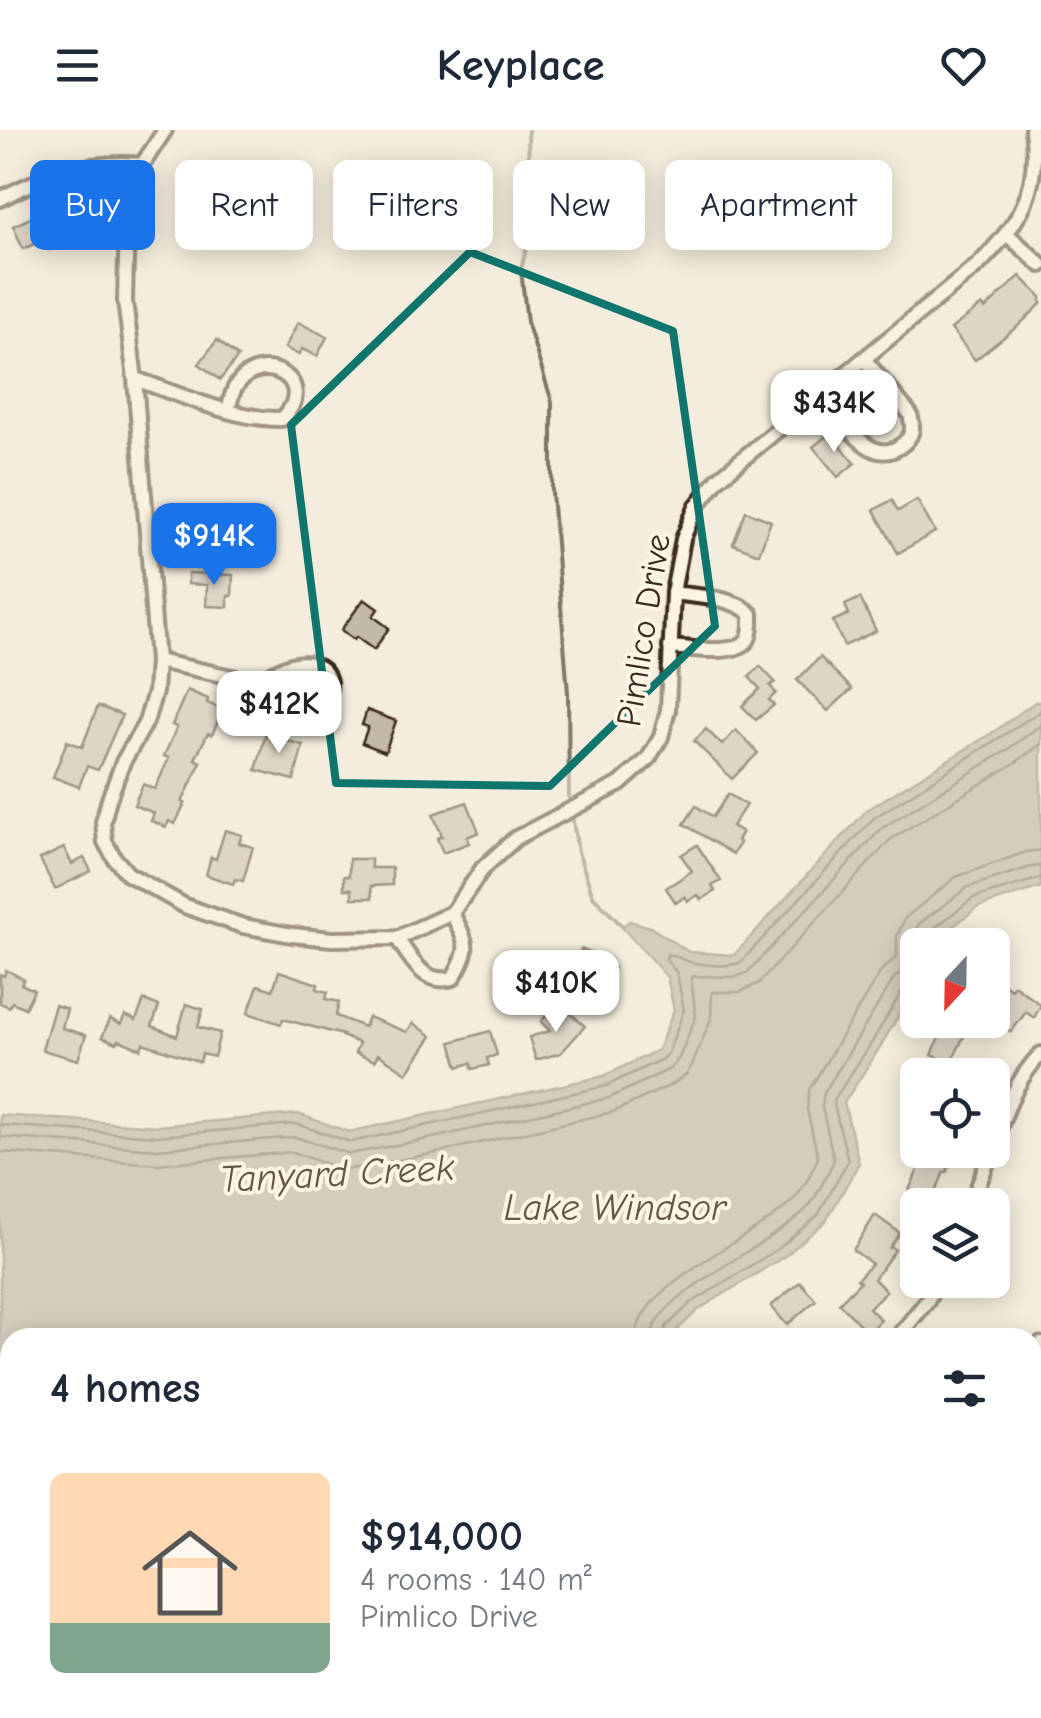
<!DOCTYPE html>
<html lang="en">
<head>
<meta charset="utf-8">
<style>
  :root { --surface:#fff; --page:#f2f2f3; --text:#1f2937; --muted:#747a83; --accent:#1a73e8 }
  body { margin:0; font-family:"Comic Neue",sans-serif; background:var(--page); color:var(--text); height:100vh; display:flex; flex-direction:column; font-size:38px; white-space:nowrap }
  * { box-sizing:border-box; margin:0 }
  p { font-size:32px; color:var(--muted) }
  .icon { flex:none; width:55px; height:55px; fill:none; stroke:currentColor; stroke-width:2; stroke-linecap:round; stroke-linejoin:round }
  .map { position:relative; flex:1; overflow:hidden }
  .sheet { position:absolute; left:0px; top:1198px; width:1042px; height:392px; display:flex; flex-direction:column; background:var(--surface); border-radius:30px 30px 0 0; box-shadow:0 5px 25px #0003 }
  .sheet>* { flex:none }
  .guide { position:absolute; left:30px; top:30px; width:982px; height:90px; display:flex; gap:20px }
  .needle { width:65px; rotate:202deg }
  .fabs { position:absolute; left:900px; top:798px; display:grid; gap:20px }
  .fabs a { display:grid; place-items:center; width:110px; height:110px; border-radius:15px; background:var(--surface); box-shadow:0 5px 25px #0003; font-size:50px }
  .price { position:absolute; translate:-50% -85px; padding:0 22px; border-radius:20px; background:#fff; color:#222; font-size:32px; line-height:65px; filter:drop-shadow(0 2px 5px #0008) }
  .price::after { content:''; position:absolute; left:50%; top:60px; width:30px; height:22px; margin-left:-15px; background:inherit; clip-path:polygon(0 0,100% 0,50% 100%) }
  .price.current { background:var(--accent); color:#fff }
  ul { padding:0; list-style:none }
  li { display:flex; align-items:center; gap:30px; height:250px; padding:0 50px }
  li span { display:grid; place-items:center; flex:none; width:280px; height:200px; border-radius:15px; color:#555 }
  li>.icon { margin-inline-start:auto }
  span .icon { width:120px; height:120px; fill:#fffc; stroke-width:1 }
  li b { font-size:42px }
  h2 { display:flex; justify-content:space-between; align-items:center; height:120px; padding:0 50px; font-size:42px }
  .pill { padding:0 35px; border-radius:15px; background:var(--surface); box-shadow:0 5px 25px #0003; font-size:35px; line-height:90px }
  .pill.current { background:var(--accent); color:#fff }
  header { display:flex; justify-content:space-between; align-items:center; height:130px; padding:0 50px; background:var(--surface); font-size:45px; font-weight:700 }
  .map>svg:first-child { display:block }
</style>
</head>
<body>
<header><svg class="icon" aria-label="menu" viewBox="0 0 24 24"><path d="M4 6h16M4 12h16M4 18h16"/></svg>Keyplace<svg class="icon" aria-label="heart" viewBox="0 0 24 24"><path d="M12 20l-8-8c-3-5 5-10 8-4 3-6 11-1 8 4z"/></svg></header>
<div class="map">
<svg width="1041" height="1588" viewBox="0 0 1041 1588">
  <rect width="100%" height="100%" fill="#f4eddd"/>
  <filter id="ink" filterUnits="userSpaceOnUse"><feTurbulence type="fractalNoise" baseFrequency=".01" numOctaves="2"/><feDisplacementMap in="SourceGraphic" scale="20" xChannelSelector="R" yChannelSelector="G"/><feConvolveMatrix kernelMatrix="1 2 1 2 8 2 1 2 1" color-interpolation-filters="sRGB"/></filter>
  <g filter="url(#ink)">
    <path fill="#b0a596" stroke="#817466" stroke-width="2.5" d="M1035 572H1041V757L978 777 929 815H918L917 845 913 861 880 917 844 973 859 1033 826 1091 785 1126 698 1180 670 1207 10 1208V1405L0 1451V985L157 996 298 984 349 1002 604 946 658 920 674 880 667 847 622 797 629 791 650 797 689 822 734 825 867 680 995 601Z"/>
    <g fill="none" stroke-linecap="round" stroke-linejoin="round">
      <g stroke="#6a5b4e" stroke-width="2.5">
        <path d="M924 815 927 804 973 768 1041 748"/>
        <path d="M918 829 912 821 911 811 914 801 920 793 968 757 1031 737 1041 736"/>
        <path d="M0 995 157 1006 296 994 351 1012 606 956 662 929 668 923 684 880 677 843 666 830 667 824C676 825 681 830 690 832 705 835 726 837 740 833L874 688 1041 581"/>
        <path d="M0 1007 157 1019 295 1007 350 1024 428 1009 609 968 670 939 679 928 696 886 691 850 693 846 735 847 747 843 882 698 1007 620 1041 595"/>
        <path d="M0 1022 157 1034 293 1022 337 1038 350 1039 431 1024 613 982 673 954 687 944 693 933 711 889 712 862H740L759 853 891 709 1015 633 1041 614"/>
        <path d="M636 1208C638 1151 758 1109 795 1068 805 1057 812 1041 818 1028L807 980 809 960 881 841 897 826V806L905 788 956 747 1026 722 1041 720"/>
        <path d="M651 1208C654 1163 776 1114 808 1077 819 1064 827 1045 834 1030L822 977 824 963 895 847 903 841 918 836"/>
        <path d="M664 1208 666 1197 691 1173 779 1118 818 1085 848 1031 834 975 835 968 872 912 905 856 910 851 918 850"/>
      </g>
      <g stroke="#817466" stroke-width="4">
        <path d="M528 0 530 102 521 140 527 192 552 272V363L568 563 569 668"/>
        <path d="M573 691 578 722 593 766 623 797"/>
      </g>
    </g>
    <g fill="#c3b9aa" stroke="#3b2a1e" stroke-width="2.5">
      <path d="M101 54 116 63 109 76 114 79 102 100 95 95 91 102 76 94 80 86 70 80 82 60 94 66Z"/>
      <path d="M44 82 60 115 49 120 44 110 23 119 13 96Z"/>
      <path d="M1020 146 1041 167V174L1018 196 975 230 951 199 982 175 985 179Z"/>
      <path d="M298 192 327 207 317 226 302 219 299 225 285 218Z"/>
      <path d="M217 210 238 227 220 250 199 234Z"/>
      <path d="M830 303 855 333 838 347 813 317Z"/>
      <path d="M892 370 898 381 917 370 935 402 898 423 874 380Z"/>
      <path d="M228 378 230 408 209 409 207 379Z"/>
      <path d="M746 381 771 391 759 424 733 414Z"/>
      <path d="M188 443 233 445 232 466H228V477L206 476 207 455 188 454Z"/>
      <path d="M860 468 876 501 844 516 833 491 849 484 845 475Z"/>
      <path d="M364 469 378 479 373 486 389 498 374 520 356 507 354 510 341 500Z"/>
      <path d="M820 527 852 559 828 581 797 550Z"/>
      <path d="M760 536 775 552 770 556 776 563 769 570 774 575 756 590 742 576 760 559 749 547Z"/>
      <path d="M187 560 208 569 207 573 223 579 212 605 208 603 195 629 201 632 182 672 185 673 175 694 169 691 166 697 151 691 154 683 134 675 143 654 155 659 169 628 164 626 177 597 172 595Z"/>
      <path d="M98 576 122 585 98 640 87 636 79 657 53 647 67 611 82 617Z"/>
      <path d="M367 580 396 591 385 622 362 613 368 597 362 595Z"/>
      <path d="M267 599 285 604 284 610 303 615 294 650 256 640Z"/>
      <path d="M706 599 722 615 736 600 758 623 732 649 694 611Z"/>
      <path d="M728 664 746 675 732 696 742 702 737 710 740 713 733 724 684 694 696 676 713 687Z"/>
      <path d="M467 672 479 702 467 707 469 713 443 723 437 708 442 706 433 684Z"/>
      <path d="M225 700 242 705 239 713 253 717 243 751 235 749 233 754 206 745 211 727 216 729Z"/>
      <path d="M697 715 721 751 712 756 715 761 701 770 698 765 688 771 685 766 676 773 666 758 692 741 681 725Z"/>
      <path d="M64 718 72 734 84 728 91 741 55 759 40 729Z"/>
      <path d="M349 729H371V738H392V755L371 756 372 768H352V759H344V746H349Z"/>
      <path d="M581 819 610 830 608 836 614 838 605 864 596 861 592 874 566 864Z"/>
      <path d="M6 840 24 849 21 854 34 860 25 878 12 872 9 877 0 873V844L4 846Z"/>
      <path d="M279 841 318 854 317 859 328 862 326 869 339 872 336 886 364 897 368 887 407 902 413 893 432 906 407 943 378 924 375 931 355 923 359 913 342 906 343 905 283 889 281 894 248 883 258 855 273 860Z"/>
      <path d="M1001 852 1011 859 1014 855 1041 875 1034 888 1026 882 1011 902 992 889V883L1000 873 992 868V865Z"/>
      <path d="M144 870 159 876 152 896 177 906 186 874 203 879 198 897 220 903 214 927 202 924 200 932 143 913 141 919 119 910 117 913 102 907 110 889 121 894 125 885 136 890Z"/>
      <path d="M55 875 67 879 62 898 86 905 78 930 42 920Z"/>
      <path d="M550 881 561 891 569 882 585 896 561 923 536 930 529 907 550 901 541 892Z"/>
      <path d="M946 890H972L951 933 932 925Z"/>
      <path d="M490 901 497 925 487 928 489 935 472 939 471 933 458 937 451 912Z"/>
      <path d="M924 1020H955L947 1042H944L930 1075H911L916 1063 909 1060 921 1033 920 1032Z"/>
      <path d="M875 1085 900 1103 889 1119 891 1116 895 1120 874 1149 886 1161 869 1178 881 1190 868 1203 839 1173 860 1152 857 1149 872 1134 853 1120Z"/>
      <path d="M800 1152 816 1170 787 1195 771 1176Z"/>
    </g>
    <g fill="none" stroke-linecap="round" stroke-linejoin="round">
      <defs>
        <g id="street">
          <path d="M165 0 142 35 127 87 125 171 135 249 157 531 155 562 146 592 123 632 109 669 103 692 105 712 115 729 128 744 185 776 243 796 292 805 332 809 397 808 452 783 483 738 516 708 620 654 648 629 661 607 668 580 673 463 683 409 696 377 718 349 978 135C1019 94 1041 61 1032 0"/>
          <path d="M0 69C47 44 89 30 142 35"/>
          <path d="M1008 105 1041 135"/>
          <path d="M135 249C180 264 235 290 282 289 321 251 261 218 236 256 232 262 230 273 228 280"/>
          <path d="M822 263C841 286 871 343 904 313 914 304 913 296 910 284L865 230"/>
          <path d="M670 517C688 518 738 527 748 509 752 502 751 491 751 484 732 466 698 467 673 463"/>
          <path d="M157 531 246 550C262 560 285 579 305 580 311 580 316 578 322 577 340 550 323 527 291 535 277 539 266 548 254 555"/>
          <path d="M397 808C411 829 424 856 453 848 472 816 467 814 452 783"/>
          <path d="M992 1019C1004 986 1015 949 1041 924"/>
          <path d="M971 1075 992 1020"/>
          <path d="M897 1208 927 1171 938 1150"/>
          <path d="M488 1580 491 1588"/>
          <path d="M894 1580 897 1588"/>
          <path d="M434 1588 438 1580"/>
        </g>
        <g id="secondary">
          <path d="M1032 1228 1041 1217"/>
          <path d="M286 1580 305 1588"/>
          <path d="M154 1588 165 1580"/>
          <path d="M729 1588 740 1580"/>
        </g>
      </defs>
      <use href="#street" stroke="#3b2a1e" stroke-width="20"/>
      <use href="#secondary" stroke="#3b2a1e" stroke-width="25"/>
      <g stroke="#3b2a1e" stroke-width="2.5" stroke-dasharray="2.5 8" stroke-linecap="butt">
        <path d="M1032 1274 1041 1264"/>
        <path d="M226 1580 252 1588"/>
        <path d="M755 1587 765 1580"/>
        <path d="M188 1588 199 1580"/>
      </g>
      <use href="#street" stroke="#fcf5e5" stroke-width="12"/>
      <use href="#secondary" stroke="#fcf5e5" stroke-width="18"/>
    </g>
  </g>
  <path d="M0 0H1041V1588H0ZM470 122 673 201 715 496 550 656 336 653 291 295Z" fill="#f4eddd" fill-opacity=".55" fill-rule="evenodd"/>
  <path fill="none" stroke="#0f766e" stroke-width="8" stroke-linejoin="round" d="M470 122 673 201 715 496 550 656 336 653 291 295Z"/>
  <g text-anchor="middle" stroke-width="8" stroke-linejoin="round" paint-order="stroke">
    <g font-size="35" fill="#3b2a1e" stroke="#fcf5e5">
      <text transform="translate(643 500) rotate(-81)" y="12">Pimlico Drive</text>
    </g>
    <g font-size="38" font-style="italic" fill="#645548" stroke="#fcf5e5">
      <text transform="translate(337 1043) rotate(-3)" y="13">Tanyard Creek</text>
      <text x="615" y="1090">Lake Windsor</text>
    </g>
  </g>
</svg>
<div class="fabs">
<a><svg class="needle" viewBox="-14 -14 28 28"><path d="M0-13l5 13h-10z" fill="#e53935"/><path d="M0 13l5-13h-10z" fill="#747a83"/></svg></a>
<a><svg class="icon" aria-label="locate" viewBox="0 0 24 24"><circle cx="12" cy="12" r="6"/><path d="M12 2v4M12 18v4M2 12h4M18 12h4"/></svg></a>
<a><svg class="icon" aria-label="layers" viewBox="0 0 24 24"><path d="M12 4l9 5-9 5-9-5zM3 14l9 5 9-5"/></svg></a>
</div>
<b class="price" style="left:834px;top:325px">$434K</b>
<b class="price current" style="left:214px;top:458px">$914K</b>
<b class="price" style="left:279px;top:626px">$412K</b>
<b class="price" style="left:556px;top:905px">$410K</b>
<div class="guide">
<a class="pill current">Buy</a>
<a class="pill">Rent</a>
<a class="pill">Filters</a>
<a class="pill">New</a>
<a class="pill">Apartment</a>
</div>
<section class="sheet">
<h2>4 homes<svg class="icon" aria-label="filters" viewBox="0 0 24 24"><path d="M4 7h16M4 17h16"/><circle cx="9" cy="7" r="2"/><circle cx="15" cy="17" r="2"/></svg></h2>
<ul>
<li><span style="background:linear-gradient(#ffd9b3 75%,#7fa58c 0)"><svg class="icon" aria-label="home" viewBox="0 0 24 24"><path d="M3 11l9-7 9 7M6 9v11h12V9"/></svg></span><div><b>$914,000</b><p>4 rooms · 140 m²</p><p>Pimlico Drive</p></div></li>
</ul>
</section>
</div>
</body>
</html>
